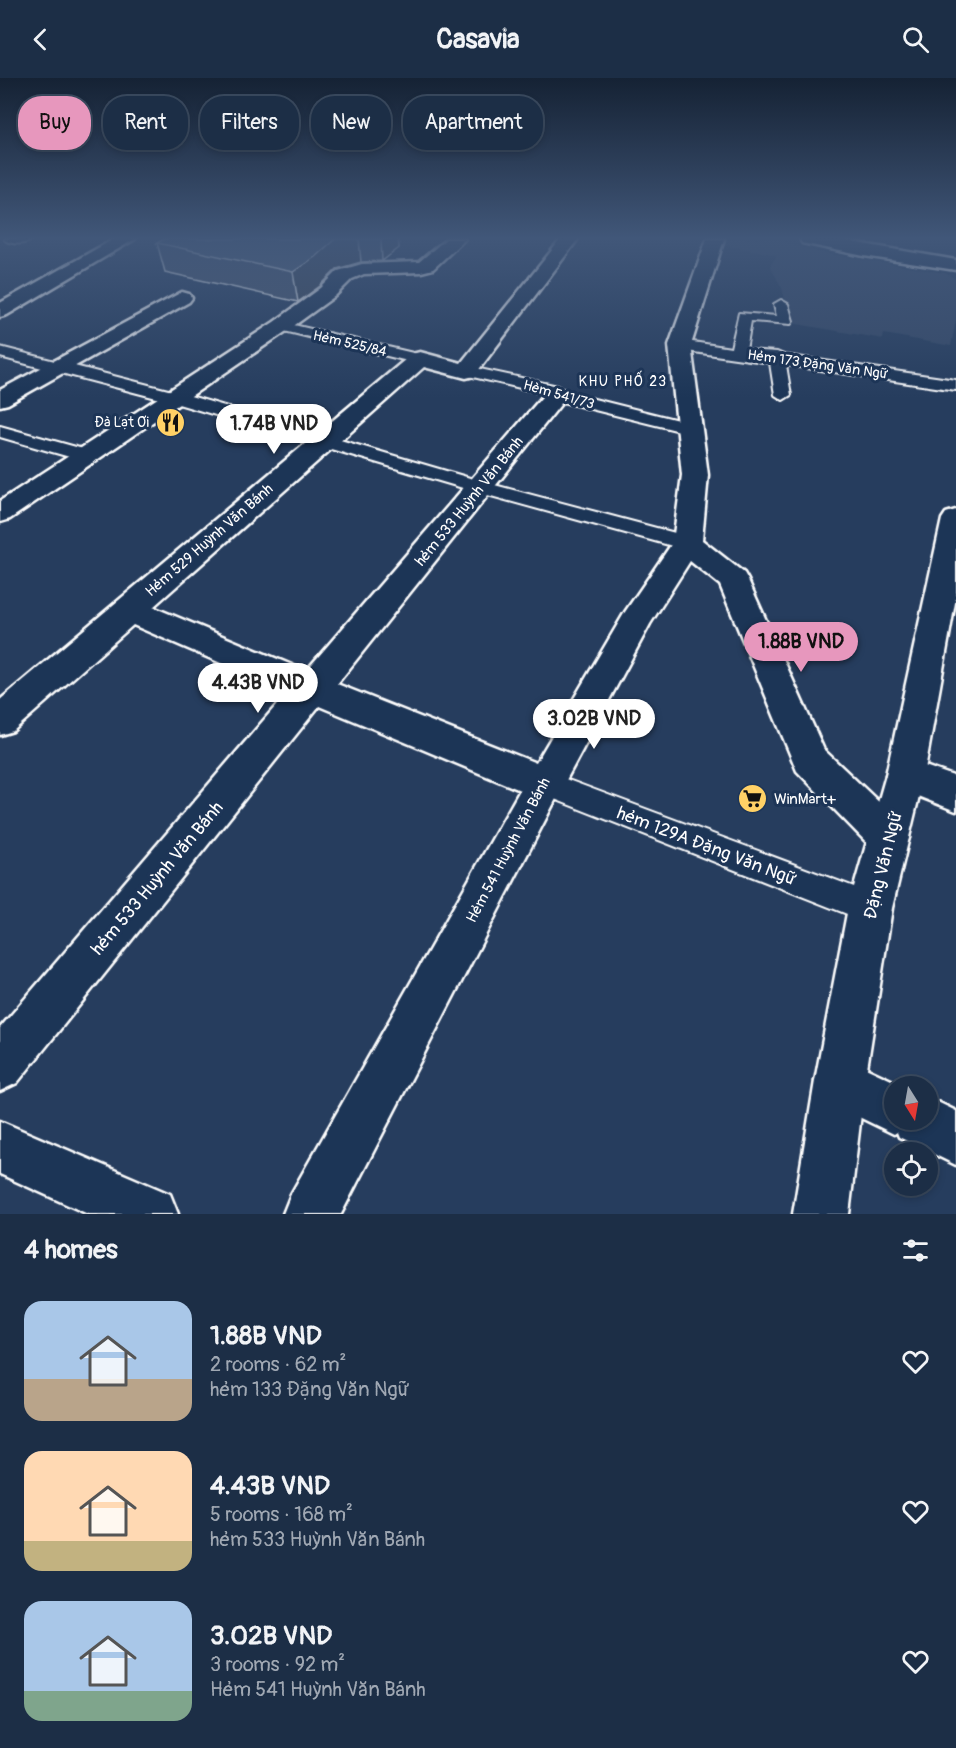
<!DOCTYPE html>
<html lang="en">
<head>
<meta charset="utf-8">
<style>
  :root { --surface:#1c2e46; --page:#293a51; --text:#f1f3f6; --muted:#a0a8b3; --line:#3a4a5f; --accent:#e797bd }
  body { margin:0; font-family:Pangolin,sans-serif; background:var(--page); color:var(--text); height:100vh; display:flex; flex-direction:column; font-size:22px; white-space:nowrap }
  * { box-sizing:border-box; margin:0 }
  p { font-size:20px; color:var(--muted) }
  .icon { flex:none; width:33px; height:33px; fill:none; stroke:currentColor; stroke-width:2; stroke-linecap:round; stroke-linejoin:round }
  .map { position:relative; height:1136px; overflow:hidden }
  .details { display:flex; flex-direction:column; background:var(--surface); flex:1 }
  .details>* { flex:none }
  .top-card { position:absolute; left:18px; top:18px; width:600px; height:54px; display:flex; gap:12px }
  .needle { width:39px; rotate:169deg }
  .fabs { position:absolute; left:884px; top:998px; display:grid; gap:12px }
  .fabs a { display:grid; place-items:center; width:54px; height:54px; border-radius:50%; background:var(--surface); box-shadow:0 3px 9px #0003,0 0 0 2px var(--line); font-size:30px }
  .price { position:absolute; translate:-50% -51px; padding:0 14px; border-radius:21px; background:#fff; color:#222; font-size:20px; line-height:39px; filter:drop-shadow(0 2px 3px #0008) }
  .price::after { content:''; position:absolute; left:50%; top:36px; width:18px; height:14px; margin-left:-9px; background:inherit; clip-path:polygon(0 0,100% 0,50% 100%) }
  .price.active { background:var(--accent); color:#111 }
  ul { padding:0; list-style:none }
  li { display:flex; align-items:center; gap:18px; height:150px; padding:0 24px }
  li span { display:grid; place-items:center; flex:none; width:168px; height:120px; border-radius:18px; color:#555 }
  li>.icon { margin-inline-start:auto }
  span .icon { width:72px; height:72px; fill:#fffc; stroke-width:1 }
  li b { font-size:26px }
  h2 { display:flex; justify-content:space-between; align-items:center; height:72px; padding:0 24px; font-size:26px }
  .tag { padding:0 21px; border-radius:24px; background:var(--surface); box-shadow:0 3px 9px #0003,0 0 0 2px var(--line); font-size:21px; line-height:54px }
  .tag.active { background:var(--accent); color:#111 }
  header { display:flex; justify-content:space-between; align-items:center; height:78px; padding:0 24px; background:var(--surface); font-size:27px; font-weight:800 }
  .map>svg:first-child { display:block }
</style>
</head>
<body>
<header><svg class="icon" aria-label="back" viewBox="0 0 24 24"><path d="M15 5l-7 7 7 7"/></svg>Casavia<svg class="icon" aria-label="search" viewBox="0 0 24 24"><circle cx="10" cy="10" r="6"/><path d="M15 15l6 6"/></svg></header>
<div class="map">
<svg width="956" height="1136" viewBox="0 0 956 1136">
  <rect width="100%" height="100%" fill="#263d5e"/>
  <filter id="ink" filterUnits="userSpaceOnUse"><feTurbulence type="fractalNoise" baseFrequency=".0167" numOctaves="2"/><feDisplacementMap in="SourceGraphic" scale="12" xChannelSelector="R" yChannelSelector="G"/><feConvolveMatrix kernelMatrix="1 2 1 2 8 2 1 2 1" color-interpolation-filters="sRGB"/></filter>
  <g filter="url(#ink)">
    <path fill="#344a68" d="M726 161H774L818 174 945 195 956 201V242L951 268 884 256 883 261 791 245 782 210 770 188 777 177 725 167Z"/>
    <path fill="#263d5e" d="M883 161H934L927 173 881 165Z"/>
    <g fill="none" stroke-linecap="round" stroke-linejoin="round">
      <defs>
        <g id="lane">
          <path d="M4 161H32C26 167 10 167 4 161Z"/>
          <path d="M781 222 788 226 793 243 791 246 751 243 746 272 777 274 784 277 956 302V312L786 287 791 317 783 322 775 317 770 285 680 272 672 267 680 262 731 270 739 235 777 238 774 226Z"/>
          <path d="M281 244 426 278 428 281 420 286 276 251 274 248 276 245Z"/>
          <path d="M0 269 180 315 487 405 694 460 698 465 694 470 687 472 473 413 168 323 0 279Z"/>
          <path d="M466 288 558 308 562 313 694 346 697 350 694 354 688 355 550 321 546 316 460 296 458 293Z"/>
          <path d="M0 348 94 374 96 378 94 382 87 384 0 359Z"/>
          <path d="M544 693 881 819 886 830 881 841 870 845 534 713 530 705 534 697Z"/>
        </g>
        <g id="street">
          <path d="M114 161H135L7 237 0 239V225Z"/>
          <path d="M446 161H465L433 191 421 194 364 196 352 201 335 218 288 252 10 441 0 444V423L274 244 321 210 338 193 362 186 419 184Z"/>
          <path d="M561 161H578L474 298 466 300 424 289 153 529 306 593 548 312 556 310 564 312 568 317 564 322 337 606 536 685 625 534 673 464 682 397 669 267 707 161H724L691 267 708 397 702 462 744 495 748 502 824 672 903 747 909 760 903 773 889 778 875 773 797 693 720 507 690 483 650 546 558 717 341 1136H283L291 1116 520 712 319 628 17 1005 0 1013V950L288 614 133 547 13 653 0 657V622L412 276 420 274 461 285Z"/>
          <path d="M182 214 189 216 192 220 189 224 8 326 0 328V312Z"/>
          <path d="M905 681 956 699V733L892 708 886 697 892 686Z"/>
          <path d="M840 978 904 1008H894V1041H927V1019L956 1033V1087L899 1059 897 1054 894 1056 822 1021 815 1003 822 985Z"/>
        </g>
        <g id="secondary">
          <path d="M800 161H834L956 182V192L864 178 802 165Z"/>
          <path d="M956 432V519L924 697 892 830 865 1003 849 1136H793L815 1003 848 830 886 697 942 441 946 435Z"/>
          <path d="M0 1043 170 1116 178 1136H88L0 1096Z"/>
        </g>
      </defs>
      <use href="#lane" stroke="#fff" stroke-width="4"/>
      <use href="#street" stroke="#fff" stroke-width="5"/>
      <use href="#secondary" stroke="#fff" stroke-width="5"/>
      <use href="#lane" fill="#1d3557" fill-rule="evenodd"/>
      <use href="#street" fill="#1d3557" fill-rule="evenodd"/>
      <use href="#secondary" fill="#1d3557" fill-rule="evenodd"/>
    </g>
    <path fill="#49596f" stroke="#fff" stroke-width="1.5" d="M164 161H398L399 170 382 183 361 184 337 191 320 208 298 224 165 194 157 165Z"/>
    <g fill="#3c485a" stroke="#fff" stroke-width="1.5">
      <path d="M336 161H359L361 184 337 191 320 208 298 224 293 194 334 162Z"/>
      <path d="M381 161H398L399 170 382 183Z"/>
    </g>
    <path fill="#556781" stroke="#fff" stroke-width="1.5" d="M164 161H336L334 162 315 179 293 194 157 165Z"/>
  </g>
  <linearGradient id="sky" x2="0" y2="1"><stop stop-color="#152234"/><stop offset="0.5" stop-color="#415779"/><stop offset="1" stop-color="#415779" stop-opacity="0"/></linearGradient>
  <rect width="956" height="320" fill="url(#sky)"/>
  <defs>
    <symbol id="restaurant-disc" viewBox="-11 -11 22 22"><circle r="9.5" fill="#ffd166" stroke="#1d3557"/><path d="M-5-6h1v4h1v-4h1v4h1v-4h1v5L-1.5 .5V6h-2V.5L-5-1ZM5-6V6H3V1.5H1.5Q1.5-4 5-6Z" fill="#111"/></symbol>
    <symbol id="supermarket-disc" viewBox="-11 -11 22 22"><circle r="9.5" fill="#ffd166" stroke="#1d3557"/><path d="M-6-5.5h2.5l.6 2H6L4.5 2H-2.5L-4.4-4H-6ZM-1.5 3.2a1.3 1.3 0 1 0 .1 0ZM3 3.2a1.3 1.3 0 1 0 .1 0Z" fill="#111"/></symbol>
  </defs>
  <g fill-rule="evenodd">
    <use href="#restaurant-disc" x="154" y="328" width="33" height="33"/>
    <use href="#supermarket-disc" x="736" y="704" width="33" height="33"/>
  </g>
  <g text-anchor="middle" stroke-width="6" stroke-linejoin="round" paint-order="stroke">
    <g font-size="14" fill="#fff" stroke="#1d3557">
      <text transform="translate(350 265) rotate(13)" y="5">Hẻm 525/84</text>
      <text transform="translate(818 286) rotate(8)" y="5">Hẻm 173 Đặng Văn Ngữ</text>
      <text transform="translate(559 316) rotate(16)" y="5">Hèm 541/73</text>
    </g>
    <g font-size="14" letter-spacing="1.5" fill="#fff" stroke="#1d3557">
      <text x="623" y="308">KHU PHỐ 23</text>
    </g>
    <g font-size="14" fill="#fff" stroke="#1d3557" text-anchor="end">
      <text x="149" y="349">Đà Lạt Ơi</text>
    </g>
    <g font-size="15" fill="#fff" stroke="#1d3557">
      <text transform="translate(469 423) rotate(-51)" y="5">hẻm 533 Huỳnh Văn Bánh</text>
      <text transform="translate(209 462) rotate(-41)" y="5">Hẻm 529 Huỳnh Văn Bánh</text>
      <text transform="translate(508 772) rotate(-62)" y="5">Hẻm 541 Huỳnh Văn Bánh</text>
    </g>
    <g font-size="15" fill="#fff" stroke="#1d3557" text-anchor="start">
      <text x="774" y="726">WinMart+</text>
    </g>
    <g font-size="18" fill="#fff" stroke="#1d3557">
      <text transform="translate(707 768) rotate(21)" y="6">hẻm 129A Đặng Văn Ngữ</text>
      <text transform="translate(883 787) rotate(-76)" y="6">Đặng Văn Ngữ</text>
      <text transform="translate(157 800) rotate(-50)" y="6">hẻm 533 Huỳnh Văn Bánh</text>
    </g>
  </g>
</svg>
<div class="fabs">
<a><svg class="needle" viewBox="-14 -14 28 28"><path d="M0-13l5 13h-10z" fill="#e53935"/><path d="M0 13l5-13h-10z" fill="#a0a8b3"/></svg></a>
<a><svg class="icon" aria-label="locate" viewBox="0 0 24 24"><circle cx="12" cy="12" r="6"/><path d="M12 2v4M12 18v4M2 12h4M18 12h4"/></svg></a>
</div>
<b class="price" style="left:274px;top:377px">1.74B VND</b>
<b class="price active" style="left:801px;top:595px">1.88B VND</b>
<b class="price" style="left:258px;top:636px">4.43B VND</b>
<b class="price" style="left:594px;top:672px">3.02B VND</b>
<div class="top-card">
<a class="tag active">Buy</a>
<a class="tag">Rent</a>
<a class="tag">Filters</a>
<a class="tag">New</a>
<a class="tag">Apartment</a>
</div>
</div>
<section class="details">
<h2>4 homes<svg class="icon" aria-label="filters" viewBox="0 0 24 24"><path d="M4 7h16M4 17h16"/><circle cx="9" cy="7" r="2"/><circle cx="15" cy="17" r="2"/></svg></h2>
<ul>
<li><span style="background:linear-gradient(#a9c7e8 65%,#b9a48a 0)"><svg class="icon" aria-label="home" viewBox="0 0 24 24"><path d="M3 11l9-7 9 7M6 9v11h12V9"/></svg></span><div><b>1.88B VND</b><p>2 rooms · 62 m²</p><p>hẻm 133 Đặng Văn Ngữ</p></div><svg class="icon" aria-label="heart" viewBox="0 0 24 24"><path d="M12 20l-8-8c-3-5 5-10 8-4 3-6 11-1 8 4z"/></svg></li>
<li><span style="background:linear-gradient(#ffd9b3 75%,#c2b280 0)"><svg class="icon" aria-label="home" viewBox="0 0 24 24"><path d="M3 11l9-7 9 7M6 9v11h12V9"/></svg></span><div><b>4.43B VND</b><p>5 rooms · 168 m²</p><p>hẻm 533 Huỳnh Văn Bánh</p></div><svg class="icon" aria-label="heart" viewBox="0 0 24 24"><path d="M12 20l-8-8c-3-5 5-10 8-4 3-6 11-1 8 4z"/></svg></li>
<li><span style="background:linear-gradient(#a9c7e8 75%,#7fa58c 0)"><svg class="icon" aria-label="home" viewBox="0 0 24 24"><path d="M3 11l9-7 9 7M6 9v11h12V9"/></svg></span><div><b>3.02B VND</b><p>3 rooms · 92 m²</p><p>Hẻm 541 Huỳnh Văn Bánh</p></div><svg class="icon" aria-label="heart" viewBox="0 0 24 24"><path d="M12 20l-8-8c-3-5 5-10 8-4 3-6 11-1 8 4z"/></svg></li>
</ul>
</section>
</body>
</html>
